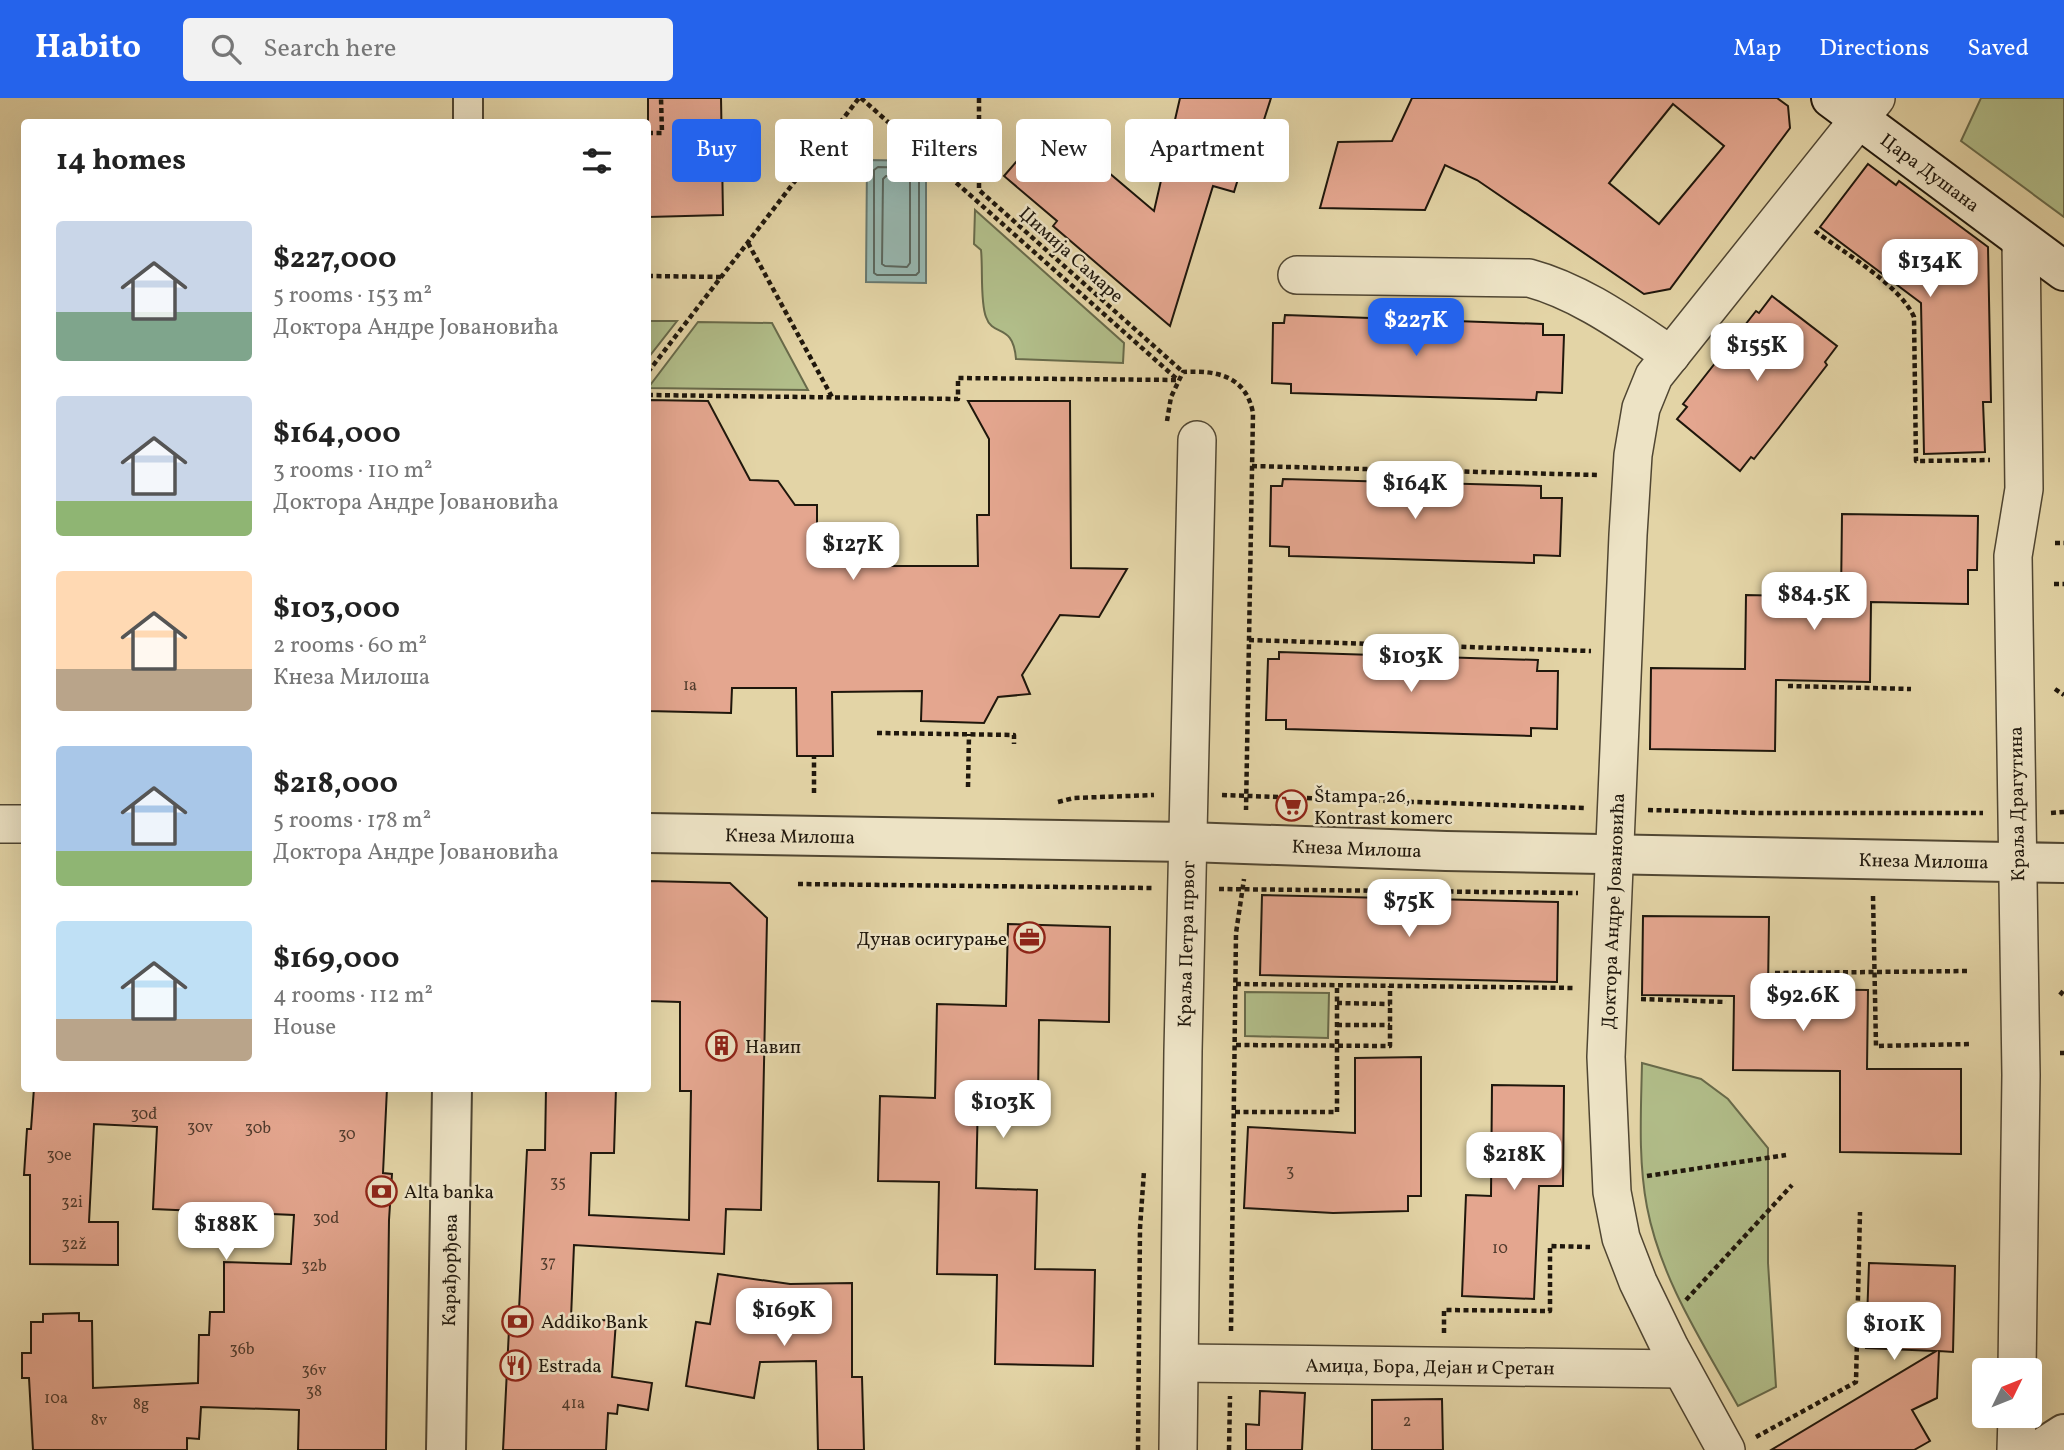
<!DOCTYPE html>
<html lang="en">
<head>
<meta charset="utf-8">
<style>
  :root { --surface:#fff; --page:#f2f2f2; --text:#222; --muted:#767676; --accent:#2563eb }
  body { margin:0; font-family:Vollkorn,serif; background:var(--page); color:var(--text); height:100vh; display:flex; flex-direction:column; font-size:26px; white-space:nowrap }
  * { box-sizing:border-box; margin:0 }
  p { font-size:23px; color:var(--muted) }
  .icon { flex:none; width:38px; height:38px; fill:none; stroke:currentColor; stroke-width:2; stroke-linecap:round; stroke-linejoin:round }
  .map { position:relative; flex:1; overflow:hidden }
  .drawer { position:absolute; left:21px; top:21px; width:630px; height:973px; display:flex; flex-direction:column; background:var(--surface); border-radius:7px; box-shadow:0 7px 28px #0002 }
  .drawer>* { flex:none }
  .hud { position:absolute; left:672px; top:21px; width:665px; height:63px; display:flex; gap:14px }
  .needle { width:46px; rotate:47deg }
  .buttons { position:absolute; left:1972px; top:1260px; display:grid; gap:14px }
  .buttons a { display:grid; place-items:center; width:70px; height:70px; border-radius:7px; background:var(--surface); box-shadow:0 7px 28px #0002; font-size:35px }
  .price { position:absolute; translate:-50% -60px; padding:0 16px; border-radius:14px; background:#fff; color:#222; font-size:23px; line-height:46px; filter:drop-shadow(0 2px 4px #0008) }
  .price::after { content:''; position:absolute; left:50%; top:42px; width:21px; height:16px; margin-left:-10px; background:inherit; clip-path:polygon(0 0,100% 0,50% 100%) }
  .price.active { background:var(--accent); color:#fff }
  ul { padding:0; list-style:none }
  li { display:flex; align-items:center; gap:21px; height:175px; padding:0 35px }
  li span { display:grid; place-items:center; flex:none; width:196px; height:140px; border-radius:7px; color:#555 }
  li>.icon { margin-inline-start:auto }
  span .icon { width:84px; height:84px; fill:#fffc; stroke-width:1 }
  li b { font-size:30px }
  h2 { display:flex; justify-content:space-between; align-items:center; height:84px; padding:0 35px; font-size:30px }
  .pill { padding:0 24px; border-radius:7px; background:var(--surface); box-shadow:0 7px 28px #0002; font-size:24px; line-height:63px }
  .pill.active { background:var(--accent); color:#fff }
  header { display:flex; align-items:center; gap:42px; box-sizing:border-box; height:98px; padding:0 35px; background:var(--accent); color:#fff }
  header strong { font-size:33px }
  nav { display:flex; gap:38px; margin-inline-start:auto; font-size:24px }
  .search { width:490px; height:63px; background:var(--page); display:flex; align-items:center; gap:18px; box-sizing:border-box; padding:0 24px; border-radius:7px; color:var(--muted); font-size:26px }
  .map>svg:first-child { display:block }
</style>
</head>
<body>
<header>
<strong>Habito</strong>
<div class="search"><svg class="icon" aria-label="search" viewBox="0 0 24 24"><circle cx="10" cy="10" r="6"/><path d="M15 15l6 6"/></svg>Search here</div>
<nav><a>Map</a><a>Directions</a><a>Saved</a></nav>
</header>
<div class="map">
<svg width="2064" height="1352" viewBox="0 0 2064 1352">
  <rect width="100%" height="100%" fill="#e3d4a6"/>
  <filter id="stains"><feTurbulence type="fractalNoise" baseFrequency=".00286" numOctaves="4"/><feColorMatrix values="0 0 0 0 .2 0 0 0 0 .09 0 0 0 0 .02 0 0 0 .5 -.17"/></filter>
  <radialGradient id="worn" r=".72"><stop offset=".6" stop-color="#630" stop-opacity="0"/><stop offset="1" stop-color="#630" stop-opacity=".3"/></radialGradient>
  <g fill="#b1bd89" stroke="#686a4a" stroke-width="2">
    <path d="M1981 0H2064V119L1961 43Z"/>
    <path d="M975 112 1124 245 1123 265 1016 261C1013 224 993 240 986 219 980 204 983 170 981 152L974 146Z"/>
    <path d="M648 223H677L648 260Z"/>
    <path d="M698 224 772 225 808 292 648 290Z"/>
    <path d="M1245 894 1329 895 1328 940 1245 938Z"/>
    <path d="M1642 965 1701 981 1728 1001 1768 1050V1165L1776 1289 1738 1308C1703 1245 1661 1182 1647 1109 1638 1062 1641 1013 1642 965Z"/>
  </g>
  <path fill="#97b7b0" stroke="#67776e" stroke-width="2" d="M867 62 926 63V185L866 184Z"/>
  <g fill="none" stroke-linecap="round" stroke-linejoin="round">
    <g stroke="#5b675e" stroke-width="2">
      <path d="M878 69 916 70 919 72V174L916 177H877L874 175V72Z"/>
      <path d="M886 78H907L910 81V165L907 169 885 168 882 166 883 81Z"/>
    </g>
  </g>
  <g fill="#e4a68f" stroke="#1f170c" stroke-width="2" fill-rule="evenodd">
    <path d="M648 0H721L723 117 648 119Z"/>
    <path d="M1180 0H1271L1261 31 1254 29 1234 94 1213 88 1170 228 1053 128 1057 123 1004 78 1041 35 1093 80 1102 69 1154 113Z"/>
    <path d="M1412 0H1777L1788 8 1790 30 1670 191 1644 196 1477 82 1445 67 1425 112 1320 110 1338 44 1392 43ZM1673 6 1724 48 1659 126 1609 85Z"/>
    <path d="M1868 66 1896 87 1899 83 1988 149 1991 304H1983L1985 354 1924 356 1921 205 1820 129Z"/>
    <path d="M1772 198 1837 248 1825 264 1827 267 1780 328 1754 361 1751 359 1740 373 1677 321 1687 309 1683 306 1756 213 1759 215Z"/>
    <path d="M1285 217 1543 226V237H1564L1562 295 1537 294 1536 302 1291 295V286L1272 285 1273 225H1284Z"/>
    <path d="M648 302 708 303 750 382 778 383 795 407H817V468H978L977 417H989V341L968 303H1070L1071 470 1127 471 1099 519 1060 517 1022 577 1030 596 998 599 984 625 921 623 922 593 832 594 833 658H797L796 590H732L731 615 648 613Z"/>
    <path d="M1283 381 1541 388V400H1562L1560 458 1534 457V465L1289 458V449L1270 448 1271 388H1282Z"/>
    <path d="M1842 416 1978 418 1977 472H1968V506L1871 504 1870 584 1776 582 1775 653 1650 651 1651 570 1745 571 1746 497 1841 499Z"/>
    <path d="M1279 554 1538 562 1537 573H1558L1557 631 1531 630V638L1286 631V622H1266L1268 561H1279Z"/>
    <path d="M648 783 730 785 767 820 761 1112 726 1111 724 1156 574 1147 571 1220 616 1223 612 1279 652 1285 648 1312 618 1307 617 1316 608 1315 606 1352H503L510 1211 519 1212 527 1052H545L546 990H616L614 1055H591L589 1117 689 1122 691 993H680V904L648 903Z"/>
    <path d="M1262 797 1558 804 1557 884 1260 877Z"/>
    <path d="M1643 818 1769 819 1768 891 1868 892 1867 971H1961V1056L1840 1054V973L1733 972 1734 898 1642 897Z"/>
    <path d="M1008 826 1110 829 1109 924 1039 922 1038 1001 978 1000 976 1090 1037 1092 1035 1171 1095 1172 1093 1268 995 1266 997 1177 937 1176 939 1084 878 1083 880 998 935 1000 937 906 1006 908Z"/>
    <path d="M1421 959V1098H1408V1113L1333 1115 1244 1110 1248 1029 1355 1035V960Z"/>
    <path d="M1492 987 1564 988 1563 1088H1539L1534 1201 1462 1198 1466 1097 1491 1098Z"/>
    <path d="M34 990H387L383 1075 392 1076 389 1122 386 1352H298L299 1312 201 1309 199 1341 187 1340V1352H33L29 1280H22V1255H31V1224H43V1216L79 1215V1223H92L93 1290 198 1285 199 1237H209L210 1214H224V1164L291 1166 294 1117 153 1111 157 1029 94 1026 89 1124H118V1167L30 1166V1077H24L27 1031H31Z"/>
    <path d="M1869 1165 1955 1168 1953 1254 1939 1253 1937 1300 1912 1312 1930 1343 1914 1352H1771L1936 1253 1866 1250Z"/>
    <path d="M718 1176 790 1186 852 1185V1279H862L864 1352H818L816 1263 760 1264 754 1300 686 1288 696 1224 710 1226Z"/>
    <path d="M1260 1293 1305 1295 1302 1352H1246V1326L1259 1327Z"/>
    <path d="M1442 1301 1443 1352H1372V1302Z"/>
  </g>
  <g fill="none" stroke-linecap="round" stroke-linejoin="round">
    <defs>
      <path id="pedestrian" d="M468 24V0"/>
      <g id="minor">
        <path d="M1297 177 1529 180C1581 194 1627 228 1671 257"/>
        <path d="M0 726H24"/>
        <path id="s1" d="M1180 1265 1681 1271"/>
        <path d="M2017 1272 2021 977 2013 458 2024 391 2021 141"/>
        <path id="s2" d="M1178 1352 1183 953 1197 342"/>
        <path id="s3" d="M1726 1352 1670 1250 1638 1184 1621 1140 1612 1094 1606 959 1628 437 1633 357 1641 310 1654 278 1876 0"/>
        <path d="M2016 1352 2017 1318"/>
      </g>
      <g id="tertiary">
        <path id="s4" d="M648 735 1188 744 1446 753 2064 765"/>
        <path id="s5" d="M446 1352 452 990"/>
        <path d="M2039 1352 2064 1336"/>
      </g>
      <g id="secondary">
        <path id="s6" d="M1831 0 2064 173"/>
      </g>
    </defs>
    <use href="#pedestrian" stroke="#504632" stroke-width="32"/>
    <use href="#minor" stroke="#504632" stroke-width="40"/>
    <use href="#tertiary" stroke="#504632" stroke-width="42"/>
    <use href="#secondary" stroke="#1f170c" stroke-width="42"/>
    <g stroke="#1f170c" stroke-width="4.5" stroke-dasharray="5 3.5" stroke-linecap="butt">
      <path d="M861 0 1178 282"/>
      <path d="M979 0V92L1183 274"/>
      <path d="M648 35H662L661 0"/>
      <path d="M1815 133C1843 154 1900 187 1914 219L1916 363 1990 362"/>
      <path d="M748 145 832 299"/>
      <path d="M648 178 722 179"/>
      <path d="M648 274 859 0"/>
      <path d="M648 297 958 301V280L1178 282"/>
      <path d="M1167 323 1171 299 1183 274C1217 272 1246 278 1253 315L1246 712"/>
      <path d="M1252 368 1597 377"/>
      <path d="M2055 445H2064"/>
      <path d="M2054 486H2064"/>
      <path d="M1249 542 1591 553"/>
      <path d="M1788 588 1911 591"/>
      <path d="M2055 591 2064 597"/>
      <path d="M877 635 1014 637V646"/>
      <path d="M968 689 969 636"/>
      <path d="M814 695V658"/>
      <path d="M1222 697 1584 710"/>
      <path d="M1058 704 1074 700 1154 697"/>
      <path d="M1648 712 1759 715H1983"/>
      <path d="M2051 715 2064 714"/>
      <path d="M798 786 1154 790"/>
      <path d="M1219 791 1578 795"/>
      <path d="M1873 798 1876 948 1970 946"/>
      <path d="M1775 875 1970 873"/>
      <path d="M1236 886 1575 890"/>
      <path d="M2060 897 2064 892"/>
      <path d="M1641 901 1726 904"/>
      <path d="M1337 905 1390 906"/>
      <path d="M1337 927H1390"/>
      <path d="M1236 947 1390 948V888"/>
      <path d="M2060 955H2064"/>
      <path d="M1235 1014H1337V887"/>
      <path d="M1647 1078 1786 1057"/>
      <path d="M1686 1202 1792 1087"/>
      <path d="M1231 1233 1236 835 1244 781"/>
      <path d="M1444 1235V1212L1550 1213V1148L1590 1149"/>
      <path d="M1756 1339 1856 1284 1860 1114"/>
      <path d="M1138 1352 1140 1130 1144 1073"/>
      <path d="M1229 1352 1230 1298"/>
    </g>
    <use href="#pedestrian" stroke="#ede3c5" stroke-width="28"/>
    <use href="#minor" stroke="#ede3c5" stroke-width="37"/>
    <use href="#tertiary" stroke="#ede3c5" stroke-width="38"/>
    <use href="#secondary" stroke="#ede3c5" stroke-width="38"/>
  </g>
  <defs>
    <symbol id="supermarket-ring" viewBox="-11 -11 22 22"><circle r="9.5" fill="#ede3c5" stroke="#8f2418" stroke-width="1.5"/><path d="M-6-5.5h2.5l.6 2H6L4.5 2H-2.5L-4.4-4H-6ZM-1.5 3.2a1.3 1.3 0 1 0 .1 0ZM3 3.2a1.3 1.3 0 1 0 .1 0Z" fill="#8f2418"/></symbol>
    <symbol id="office-ring" viewBox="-11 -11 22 22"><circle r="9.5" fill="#ede3c5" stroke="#8f2418" stroke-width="1.5"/><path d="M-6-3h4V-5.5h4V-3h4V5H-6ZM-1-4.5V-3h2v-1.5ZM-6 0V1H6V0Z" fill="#8f2418"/></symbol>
    <symbol id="building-ring" viewBox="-11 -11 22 22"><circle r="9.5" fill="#ede3c5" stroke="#8f2418" stroke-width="1.5"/><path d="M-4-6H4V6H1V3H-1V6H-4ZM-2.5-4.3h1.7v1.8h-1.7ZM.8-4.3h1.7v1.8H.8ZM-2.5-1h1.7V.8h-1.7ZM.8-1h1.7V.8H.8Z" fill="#8f2418"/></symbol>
    <symbol id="bank-ring" viewBox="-11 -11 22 22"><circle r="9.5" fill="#ede3c5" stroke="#8f2418" stroke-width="1.5"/><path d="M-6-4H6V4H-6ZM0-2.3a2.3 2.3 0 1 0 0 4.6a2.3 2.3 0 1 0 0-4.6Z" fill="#8f2418"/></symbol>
    <symbol id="restaurant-ring" viewBox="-11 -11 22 22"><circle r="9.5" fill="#ede3c5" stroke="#8f2418" stroke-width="1.5"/><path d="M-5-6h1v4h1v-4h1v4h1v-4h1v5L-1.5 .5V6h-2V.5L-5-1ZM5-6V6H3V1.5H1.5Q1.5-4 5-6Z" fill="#8f2418"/></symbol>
  </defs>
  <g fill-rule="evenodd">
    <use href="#supermarket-ring" x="1274" y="690" width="35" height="35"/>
    <use href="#office-ring" x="1012" y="822" width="35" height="35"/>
    <use href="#building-ring" x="704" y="930" width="35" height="35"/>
    <use href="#bank-ring" x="364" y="1076" width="35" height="35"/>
    <use href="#bank-ring" x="500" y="1206" width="35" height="35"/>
    <use href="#restaurant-ring" x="498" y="1250" width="35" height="35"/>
  </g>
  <g text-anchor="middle" stroke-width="5" stroke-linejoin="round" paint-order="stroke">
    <g font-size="16" fill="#503b2d">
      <text x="690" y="592">1a</text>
      <text x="144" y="1021">30đ</text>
      <text x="200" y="1034">30v</text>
      <text x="258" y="1035">30b</text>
      <text x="347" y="1041">30</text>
      <text x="59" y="1062">30e</text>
      <text x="1290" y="1078">3</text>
      <text x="558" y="1089">35</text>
      <text x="72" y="1109">32i</text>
      <text x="326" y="1125">30d</text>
      <text x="74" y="1151">32ž</text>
      <text x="1500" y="1155">10</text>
      <text x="548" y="1169">37</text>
      <text x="314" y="1173">32b</text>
      <text x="242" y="1256">36b</text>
      <text x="314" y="1277">36v</text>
      <text x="314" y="1298">38</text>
      <text x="56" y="1305">10a</text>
      <text x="573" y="1310">41a</text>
      <text x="141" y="1311">8g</text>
      <text x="99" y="1327">8v</text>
      <text x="1407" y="1328">2</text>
    </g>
    <g font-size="19" fill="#1f170c" stroke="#ede3c5">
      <text dy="7" stroke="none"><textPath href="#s6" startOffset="124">Цара Душана</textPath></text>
      <text transform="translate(1072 156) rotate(42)" y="7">Џимија Самаре</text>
      <text transform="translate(2016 706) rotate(-91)" y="7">Краља Драгутина</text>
      <text dy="7" stroke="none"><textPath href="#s4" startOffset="142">Кнеза Милоша</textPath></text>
      <text dy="7" stroke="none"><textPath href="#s4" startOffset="709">Кнеза Милоша</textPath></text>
      <text dy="7" stroke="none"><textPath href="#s4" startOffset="1276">Кнеза Милоша</textPath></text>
      <text dy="7" stroke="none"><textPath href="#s3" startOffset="565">Доктора Андре Јовановића</textPath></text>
      <text dy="7" stroke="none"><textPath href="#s2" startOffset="506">Краља Петра првог</textPath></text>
      <text dy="7" stroke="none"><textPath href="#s5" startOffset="180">Карађорђева</textPath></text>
      <text dy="7" stroke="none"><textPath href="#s1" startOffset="250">Амиџа, Бора, Дејан и Сретан</textPath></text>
    </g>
    <g font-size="19" fill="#1f170c" stroke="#ede3c5" text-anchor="start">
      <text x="1314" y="704">Štampa-26,<tspan x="1314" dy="22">Kontrast komerc</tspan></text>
      <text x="1007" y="847" text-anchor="end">Дунав осигурање</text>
      <text x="745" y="955">Навип</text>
      <text x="404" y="1100">Alta banka</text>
      <text x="541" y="1230">Addiko Bank</text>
      <text x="538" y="1274">Estrada</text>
    </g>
  </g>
  <rect width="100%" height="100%" filter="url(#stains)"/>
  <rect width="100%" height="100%" fill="url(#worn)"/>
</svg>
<div class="buttons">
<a><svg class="needle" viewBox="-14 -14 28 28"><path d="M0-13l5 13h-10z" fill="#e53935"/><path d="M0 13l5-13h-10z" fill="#767676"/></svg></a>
</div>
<b class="price" style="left:1930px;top:201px">$134K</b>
<b class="price active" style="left:1416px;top:260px">$227K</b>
<b class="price" style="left:1757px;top:285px">$155K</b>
<b class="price" style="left:1415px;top:423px">$164K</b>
<b class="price" style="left:853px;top:484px">$127K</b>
<b class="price" style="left:1814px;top:534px">$84.5K</b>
<b class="price" style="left:1411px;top:596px">$103K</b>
<b class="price" style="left:1409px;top:841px">$75K</b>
<b class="price" style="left:1803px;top:935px">$92.6K</b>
<b class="price" style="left:1003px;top:1042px">$103K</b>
<b class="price" style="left:1514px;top:1094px">$218K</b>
<b class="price" style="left:226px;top:1164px">$188K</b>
<b class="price" style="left:784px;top:1250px">$169K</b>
<b class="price" style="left:1894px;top:1264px">$101K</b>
<div class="hud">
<a class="pill active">Buy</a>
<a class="pill">Rent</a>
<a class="pill">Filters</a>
<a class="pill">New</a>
<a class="pill">Apartment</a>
</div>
<section class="drawer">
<h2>14 homes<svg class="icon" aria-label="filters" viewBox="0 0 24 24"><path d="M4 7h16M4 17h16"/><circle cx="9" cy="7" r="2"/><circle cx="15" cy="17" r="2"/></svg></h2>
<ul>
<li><span style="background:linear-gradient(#c9d6e8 65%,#7fa58c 0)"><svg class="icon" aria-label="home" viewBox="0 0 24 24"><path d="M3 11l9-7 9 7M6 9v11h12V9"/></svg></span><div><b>$227,000</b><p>5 rooms · 153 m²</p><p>Доктора Андре Јовановића</p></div></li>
<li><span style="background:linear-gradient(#c9d6e8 75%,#8fb573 0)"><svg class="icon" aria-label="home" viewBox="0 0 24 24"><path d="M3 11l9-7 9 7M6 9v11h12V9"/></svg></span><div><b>$164,000</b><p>3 rooms · 110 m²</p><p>Доктора Андре Јовановића</p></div></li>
<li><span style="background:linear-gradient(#ffd9b3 70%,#b9a48a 0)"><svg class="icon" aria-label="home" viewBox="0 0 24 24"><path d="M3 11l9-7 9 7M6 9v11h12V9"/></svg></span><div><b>$103,000</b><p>2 rooms · 60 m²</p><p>Кнеза Милоша</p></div></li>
<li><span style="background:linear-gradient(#a9c7e8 75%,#8fb573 0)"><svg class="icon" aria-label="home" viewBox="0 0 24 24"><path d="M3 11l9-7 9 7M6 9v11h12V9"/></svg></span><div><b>$218,000</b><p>5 rooms · 178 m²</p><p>Доктора Андре Јовановића</p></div></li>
<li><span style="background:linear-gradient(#bfe0f5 70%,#b9a48a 0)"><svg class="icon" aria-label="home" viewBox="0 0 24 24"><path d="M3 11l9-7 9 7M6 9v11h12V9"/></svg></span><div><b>$169,000</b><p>4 rooms · 112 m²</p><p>House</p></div></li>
</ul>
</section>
</div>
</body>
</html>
